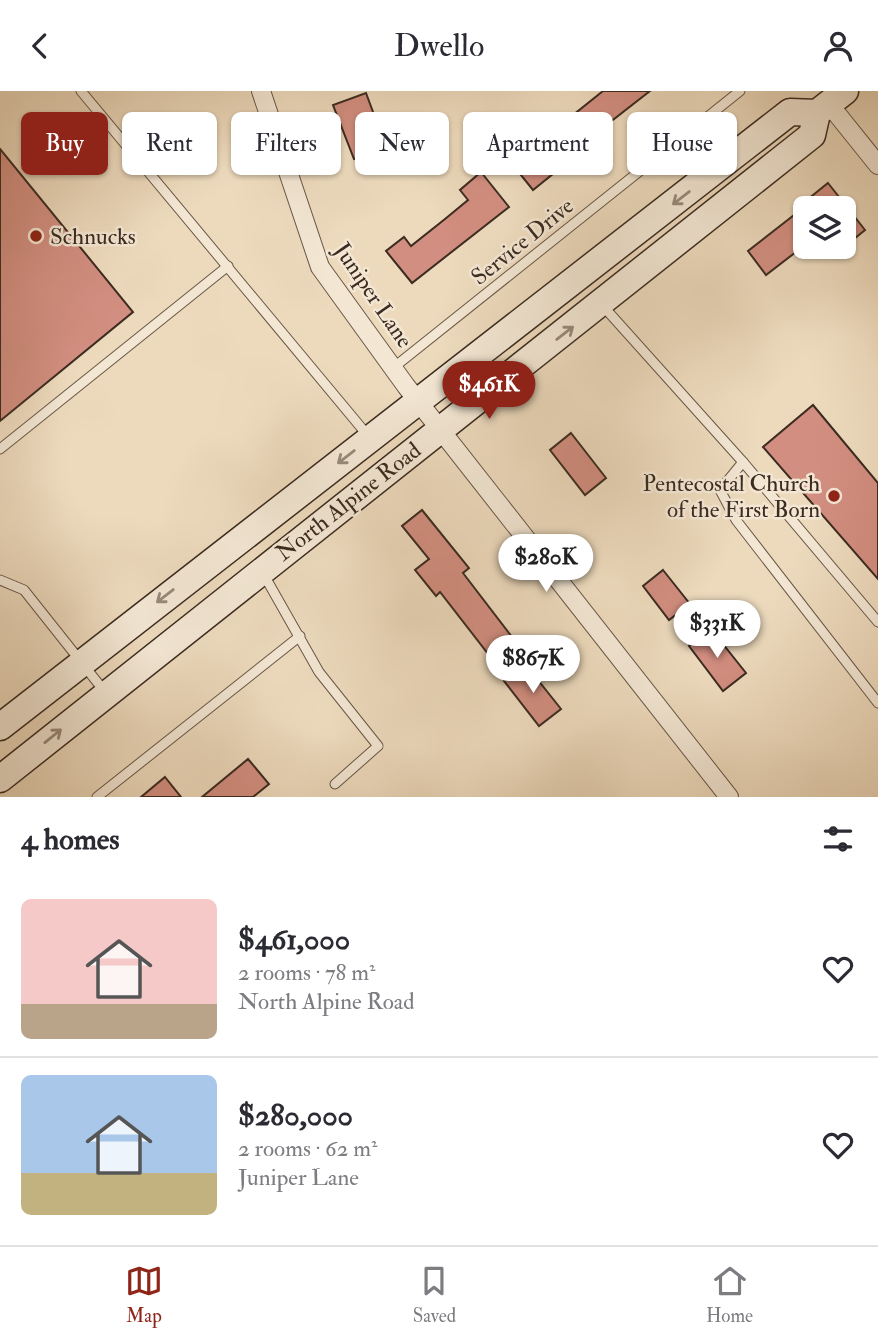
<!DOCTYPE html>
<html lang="en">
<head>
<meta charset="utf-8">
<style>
  :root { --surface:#fff; --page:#f7f7f7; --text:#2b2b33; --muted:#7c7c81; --line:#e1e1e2; --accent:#8f2418 }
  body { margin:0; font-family:"IM FELL Double Pica",serif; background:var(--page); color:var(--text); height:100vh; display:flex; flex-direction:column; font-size:26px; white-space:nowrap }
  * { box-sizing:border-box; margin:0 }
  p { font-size:23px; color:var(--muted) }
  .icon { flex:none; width:38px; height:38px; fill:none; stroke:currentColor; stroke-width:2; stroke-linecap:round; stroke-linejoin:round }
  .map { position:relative; height:706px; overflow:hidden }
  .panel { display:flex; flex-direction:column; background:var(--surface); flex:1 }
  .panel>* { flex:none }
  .top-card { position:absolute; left:21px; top:21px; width:836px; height:63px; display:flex; gap:14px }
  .buttons { position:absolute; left:793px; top:105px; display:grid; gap:14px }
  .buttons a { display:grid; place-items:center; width:63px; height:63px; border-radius:10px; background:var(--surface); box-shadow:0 2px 5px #0004; font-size:35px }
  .price { position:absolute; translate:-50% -60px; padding:0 16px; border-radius:24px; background:#fff; color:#222; font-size:23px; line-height:46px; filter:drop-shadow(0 2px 4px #0008) }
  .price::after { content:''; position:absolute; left:50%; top:42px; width:21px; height:16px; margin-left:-10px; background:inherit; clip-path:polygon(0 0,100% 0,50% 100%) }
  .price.current { background:var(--accent); color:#fff }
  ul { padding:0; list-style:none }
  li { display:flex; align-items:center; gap:21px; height:175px; padding:0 21px }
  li+li { border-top:2px solid var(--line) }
  li span { display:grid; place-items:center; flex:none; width:196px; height:140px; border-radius:10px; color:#555 }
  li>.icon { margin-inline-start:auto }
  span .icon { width:84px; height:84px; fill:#fffc; stroke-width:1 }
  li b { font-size:30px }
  h2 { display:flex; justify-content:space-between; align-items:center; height:84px; padding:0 21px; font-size:30px }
  .tag { padding:0 24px; border-radius:10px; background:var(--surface); box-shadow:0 2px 5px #0004; font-size:24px; line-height:63px }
  .tag.current { background:var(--accent); color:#fff }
  header { display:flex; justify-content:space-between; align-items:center; height:91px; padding:0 21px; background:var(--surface); font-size:32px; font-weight:600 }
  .dock { display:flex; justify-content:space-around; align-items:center; height:98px; border-top:2px solid var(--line); background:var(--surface); font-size:19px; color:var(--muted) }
  .dock a { display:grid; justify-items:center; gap:4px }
  .dock .current { color:var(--accent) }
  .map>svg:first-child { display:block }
</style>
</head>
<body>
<header><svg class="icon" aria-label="back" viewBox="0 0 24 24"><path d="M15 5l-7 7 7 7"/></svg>Dwello<svg class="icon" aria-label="person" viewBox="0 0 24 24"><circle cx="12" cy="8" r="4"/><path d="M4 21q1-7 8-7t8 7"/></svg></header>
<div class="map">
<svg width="878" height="706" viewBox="0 0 878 706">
  <rect width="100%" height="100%" fill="#eddabd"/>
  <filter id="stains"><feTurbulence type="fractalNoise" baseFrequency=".00286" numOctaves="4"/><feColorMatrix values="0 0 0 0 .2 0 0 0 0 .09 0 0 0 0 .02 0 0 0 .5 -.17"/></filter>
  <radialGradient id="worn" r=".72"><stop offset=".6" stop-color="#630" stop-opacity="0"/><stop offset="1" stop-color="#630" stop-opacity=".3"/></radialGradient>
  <g fill="#d28e80" stroke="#3b2b20" stroke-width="2">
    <path d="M603 0H650L577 57 580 61 533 99 512 73Z"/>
    <path d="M366 2 386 56 354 68 333 14Z"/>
    <path d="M0 58 133 221 0 330Z"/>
    <path d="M481 81 509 116 412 192 386 160 404 146 411 155 445 128 468 109 460 99Z"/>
    <path d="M828 92 865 139 844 156V117H805V154L766 184 748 160 803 117H797Z"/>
    <path d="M813 314 878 392V488L763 356Z"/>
    <path d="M571 342 606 387 585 404 550 359Z"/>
    <path d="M422 419 469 477 463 482 512 546 489 564 440 501 436 505 415 479 429 468 402 435Z"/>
    <path d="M663 479 690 513 669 529 643 495Z"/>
    <path d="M711 538 746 582 723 600 689 555Z"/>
    <path d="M526 574 561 618 539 635 504 590Z"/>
    <path d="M248 668 269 693 253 706H202Z"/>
    <path d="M165 686 181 706H141Z"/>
  </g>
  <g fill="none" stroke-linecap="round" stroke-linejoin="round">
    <defs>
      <g id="service">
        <path d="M81 0 369 346"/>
        <path d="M603 215 743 371 720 399 736 429 878 612"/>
        <path d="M393 277 740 0"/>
        <path d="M0 358 228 175"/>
        <path d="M743 371 878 531"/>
        <path d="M264 484 319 581 378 655 335 693"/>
        <path d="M0 489 24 499 105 601"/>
        <path d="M97 706 300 545"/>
      </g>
      <g id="minor">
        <path d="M261 0 320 176 406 295 729 706"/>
        <path d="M829 13 878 74"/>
      </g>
      <g id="secondary">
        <path d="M0 636 790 21 817 22"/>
        <path d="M0 688 812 44 817 22 845 0"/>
      </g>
    </defs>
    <use href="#service" stroke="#685747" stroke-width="11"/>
    <use href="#minor" stroke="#685747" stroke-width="20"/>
    <use href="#secondary" stroke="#3b2b20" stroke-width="29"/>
    <use href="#service" stroke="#f3e7d4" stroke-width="9"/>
    <use href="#minor" stroke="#f3e7d4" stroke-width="18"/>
    <use href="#secondary" stroke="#f3e7d4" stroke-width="26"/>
  </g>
  <defs><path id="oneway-shaft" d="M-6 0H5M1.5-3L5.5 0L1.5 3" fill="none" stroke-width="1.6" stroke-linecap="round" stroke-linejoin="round" transform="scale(1.75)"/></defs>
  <g stroke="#97897a">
    <use href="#oneway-shaft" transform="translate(681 107) rotate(142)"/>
    <use href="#oneway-shaft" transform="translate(565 242) rotate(-38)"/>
    <use href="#oneway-shaft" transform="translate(346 366) rotate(142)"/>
    <use href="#oneway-shaft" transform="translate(165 505) rotate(142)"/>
    <use href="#oneway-shaft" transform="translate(53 645) rotate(-39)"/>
  </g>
  <g fill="#8f2418" stroke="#f3e7d4" stroke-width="2.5">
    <circle cx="36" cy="145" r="7"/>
    <circle cx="834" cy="405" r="7"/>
  </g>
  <g text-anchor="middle" stroke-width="5" stroke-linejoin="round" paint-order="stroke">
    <g font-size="23" fill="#3b2b20" stroke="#f3e7d4" text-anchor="start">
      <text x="50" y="153">Schnucks</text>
      <text x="820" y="400" text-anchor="end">Pentecostal Church<tspan x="820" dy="26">of the First Born</tspan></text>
    </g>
    <g font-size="23" fill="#3b2b20" stroke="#f3e7d4">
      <text transform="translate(522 150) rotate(-39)" y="8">Service Drive</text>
      <text transform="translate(374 204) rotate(56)" y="8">Juniper Lane</text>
      <text transform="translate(348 410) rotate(-38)" y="8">North Alpine Road</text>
    </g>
  </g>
  <rect width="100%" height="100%" filter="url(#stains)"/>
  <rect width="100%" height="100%" fill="url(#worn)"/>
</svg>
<div class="buttons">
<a><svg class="icon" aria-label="layers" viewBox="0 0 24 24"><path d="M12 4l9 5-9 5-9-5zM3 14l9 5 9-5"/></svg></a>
</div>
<b class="price current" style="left:489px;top:330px">$461K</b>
<b class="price" style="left:546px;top:503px">$280K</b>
<b class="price" style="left:717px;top:569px">$331K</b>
<b class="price" style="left:533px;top:604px">$867K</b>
<div class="top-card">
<a class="tag current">Buy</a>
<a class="tag">Rent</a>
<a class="tag">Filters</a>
<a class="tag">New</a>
<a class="tag">Apartment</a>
<a class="tag">House</a>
</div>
</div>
<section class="panel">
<h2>4 homes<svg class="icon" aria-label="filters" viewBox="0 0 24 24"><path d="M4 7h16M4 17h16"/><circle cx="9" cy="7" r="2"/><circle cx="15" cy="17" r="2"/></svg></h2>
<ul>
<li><span style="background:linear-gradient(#f6c9c9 75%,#b9a48a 0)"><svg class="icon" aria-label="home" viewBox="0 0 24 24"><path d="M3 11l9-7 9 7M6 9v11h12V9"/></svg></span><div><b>$461,000</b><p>2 rooms · 78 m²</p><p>North Alpine Road</p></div><svg class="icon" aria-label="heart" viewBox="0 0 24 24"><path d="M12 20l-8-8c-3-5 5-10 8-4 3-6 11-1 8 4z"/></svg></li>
<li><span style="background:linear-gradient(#a9c7e8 70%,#c2b280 0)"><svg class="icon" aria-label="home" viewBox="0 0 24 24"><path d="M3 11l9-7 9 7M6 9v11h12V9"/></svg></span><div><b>$280,000</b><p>2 rooms · 62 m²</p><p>Juniper Lane</p></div><svg class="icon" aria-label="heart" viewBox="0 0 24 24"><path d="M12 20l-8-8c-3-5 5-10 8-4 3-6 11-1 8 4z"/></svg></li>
</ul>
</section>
<nav class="dock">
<a class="current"><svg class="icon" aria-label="map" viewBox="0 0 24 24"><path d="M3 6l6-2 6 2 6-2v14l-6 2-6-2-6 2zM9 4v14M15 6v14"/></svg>Map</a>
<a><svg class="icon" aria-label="saved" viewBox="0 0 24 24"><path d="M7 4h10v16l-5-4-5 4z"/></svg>Saved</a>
<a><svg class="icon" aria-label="home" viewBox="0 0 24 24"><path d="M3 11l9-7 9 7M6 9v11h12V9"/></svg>Home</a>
</nav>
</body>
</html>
